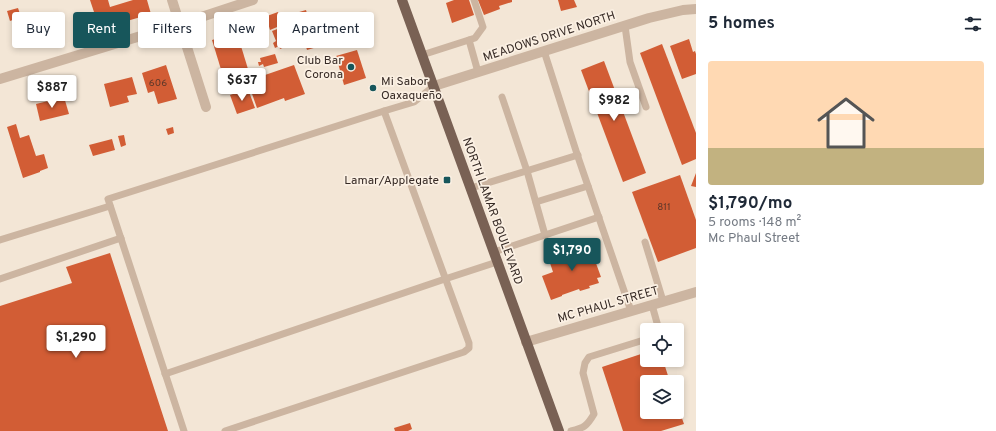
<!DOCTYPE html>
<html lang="en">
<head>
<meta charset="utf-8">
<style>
  :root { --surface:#fff; --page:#f6f6f7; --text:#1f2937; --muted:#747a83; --line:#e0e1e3; --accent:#17565b }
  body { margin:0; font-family:Overpass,sans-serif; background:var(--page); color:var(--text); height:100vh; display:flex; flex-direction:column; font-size:15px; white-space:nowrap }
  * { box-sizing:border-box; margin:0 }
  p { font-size:13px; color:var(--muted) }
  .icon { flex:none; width:22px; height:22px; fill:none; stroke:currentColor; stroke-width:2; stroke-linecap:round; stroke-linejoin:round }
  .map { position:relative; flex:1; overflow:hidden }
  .side { display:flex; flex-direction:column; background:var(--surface); width:300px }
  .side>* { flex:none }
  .top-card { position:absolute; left:12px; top:12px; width:380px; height:36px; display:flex; gap:8px }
  .buttons { position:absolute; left:640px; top:323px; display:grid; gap:8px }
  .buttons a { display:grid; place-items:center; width:44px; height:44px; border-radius:4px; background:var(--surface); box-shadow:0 2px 6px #0003; font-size:20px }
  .price { position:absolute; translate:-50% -34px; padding:0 9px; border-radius:4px; background:#fff; color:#222; font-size:13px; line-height:26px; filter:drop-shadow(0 1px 2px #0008) }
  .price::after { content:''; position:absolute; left:50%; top:24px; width:12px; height:9px; margin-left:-6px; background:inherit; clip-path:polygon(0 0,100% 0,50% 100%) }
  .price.on { background:var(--accent); color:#fff }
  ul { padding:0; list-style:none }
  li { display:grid; align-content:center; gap:8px; height:212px; padding:0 12px }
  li+li { border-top:1px solid var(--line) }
  li span { display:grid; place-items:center; height:124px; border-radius:4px; color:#555 }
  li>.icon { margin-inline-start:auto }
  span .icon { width:72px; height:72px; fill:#fffc; stroke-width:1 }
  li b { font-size:17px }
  h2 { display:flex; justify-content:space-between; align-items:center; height:48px; padding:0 12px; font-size:17px }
  .tag { padding:0 14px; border-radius:4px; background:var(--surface); box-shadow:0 2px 6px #0003; font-size:14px; line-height:36px }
  .tag.on { background:var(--accent); color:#fff }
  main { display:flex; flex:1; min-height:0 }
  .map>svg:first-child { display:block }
</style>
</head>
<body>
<main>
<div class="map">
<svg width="696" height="431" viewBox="0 0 696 431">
  <rect width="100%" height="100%" fill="#f3e6d6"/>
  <g fill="#d25d35">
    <path d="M90 0H108L110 7 133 0H147L151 14 96 30 95 25 88 27 85 18 92 16 91 13 94 12Z"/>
    <path d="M454 0H469L474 15 452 23 446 3Z"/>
    <path d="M478 0H512V2L499 6 500 9 484 15Z"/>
    <path d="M558 0H574L577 7 561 11Z"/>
    <path d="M18 8 21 17 10 21 7 11Z"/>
    <path d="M306 10 317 47 307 50 304 40 298 42 289 15Z"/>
    <path d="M278 12 282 25 270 30 268 23 258 26 256 20Z"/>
    <path d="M280 28 287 46 280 49 279 46 275 48 273 43 276 41 272 31Z"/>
    <path d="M237 33 248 69 223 76 212 40Z"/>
    <path d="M689 39 693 52 695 51 696 54V74L682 79 670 46Z"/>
    <path d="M662 44 696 133V159L682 165 640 53Z"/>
    <path d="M357 50 366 78 344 85 336 56Z"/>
    <path d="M275 54 278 63 264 67 263 64 259 66 258 62H261L260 58Z"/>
    <path d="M604 61 646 173 623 182 581 70Z"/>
    <path d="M166 65 177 99 158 104 154 91 148 93 142 73Z"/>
    <path d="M294 65 305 94 285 101 284 98 257 108 250 88 258 85 254 72 263 69 265 75Z"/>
    <path d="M132 77 137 94 127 96 129 102 110 107 104 84Z"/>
    <path d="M248 89 255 108 237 114 230 95Z"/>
    <path d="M64 97 69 114 40 121 36 104Z"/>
    <path d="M16 124 20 138 29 135 36 156 44 154 48 168 40 171V172L23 178 7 127Z"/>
    <path d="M173 127 174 133 168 135 166 129Z"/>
    <path d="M124 135 126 145 121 147 118 136Z"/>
    <path d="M112 139 115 150 93 156 89 145Z"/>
    <path d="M696 173V187L691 186Z"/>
    <path d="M680 175 696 220V248L658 262 632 192Z"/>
    <path d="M589 244 601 277 597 278 599 283 589 286 590 288 580 291 579 289 562 295V296L551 300 542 276 553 272 550 263 556 260 555 255 575 247 576 249Z"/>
    <path d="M110 253 168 431H0V306L72 283 66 267Z"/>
    <path d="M647 352V360H663L670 382H647V412H677V404L684 424 661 431H623L602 367Z"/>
    <path d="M410 423 412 429 408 431H395L394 428Z"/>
  </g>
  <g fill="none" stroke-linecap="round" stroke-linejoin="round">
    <g stroke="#ccb5a1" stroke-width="7">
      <path d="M625 26 630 62 646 107"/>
      <path d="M469 40 478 72"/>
      <path d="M544 51 578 157 631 311"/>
      <path d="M422 55 475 38 483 27 474 0"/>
      <path d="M502 97 527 171 545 235"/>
      <path d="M471 188 578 155"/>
      <path d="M536 202 588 186"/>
      <path d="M0 240 110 206"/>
      <path d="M645 242 663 301"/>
      <path d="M494 252 599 217"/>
      <path d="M0 279 121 238"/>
      <path d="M652 305 659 330"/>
      <path d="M165 374 445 279 497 262"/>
      <path d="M184 431 108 199 384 111 414 102 434 86"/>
      <path d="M225 431 464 352 469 348V343L384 111"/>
      <path d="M571 431C584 428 587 426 594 414L583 373 585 363 589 357 647 339"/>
    </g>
    <g stroke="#ccb5a1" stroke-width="10">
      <path d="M172 0 206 107"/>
      <path d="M0 79 180 24 253 0"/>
      <path d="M434 86 649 18 683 10 696 9"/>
      <path d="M526 342 696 292"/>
    </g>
    <path stroke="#796154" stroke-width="10" d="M402 0 559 431"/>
  </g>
  <g fill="#17565b" stroke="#fbf0e3" stroke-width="1.5">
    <circle cx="351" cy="67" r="4"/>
    <circle cx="373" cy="88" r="4"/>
    <rect x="443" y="176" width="8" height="8" rx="2"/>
  </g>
  <g text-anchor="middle" stroke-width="3.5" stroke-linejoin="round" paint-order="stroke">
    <g font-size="10" fill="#5d3729">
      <text x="158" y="86">606</text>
      <text x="664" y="210">811</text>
    </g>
    <g font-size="12" fill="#362a25" stroke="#fbf0e3">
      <text transform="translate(549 36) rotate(-18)" y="4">MEADOWS DRIVE NORTH</text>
      <text transform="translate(493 211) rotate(70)" y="4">NORTH LAMAR BOULEVARD</text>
      <text transform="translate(608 304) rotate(-16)" y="4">MC PHAUL STREET</text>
    </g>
    <g font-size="12" fill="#362a25" stroke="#fbf0e3" text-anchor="end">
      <text x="343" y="64">Club Bar<tspan x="343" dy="14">Corona</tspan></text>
      <text x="381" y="85" text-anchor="start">Mi Sabor<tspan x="381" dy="14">Oaxaqueño</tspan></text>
      <text x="439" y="184">Lamar/Applegate</text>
    </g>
  </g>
</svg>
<div class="buttons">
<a><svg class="icon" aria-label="locate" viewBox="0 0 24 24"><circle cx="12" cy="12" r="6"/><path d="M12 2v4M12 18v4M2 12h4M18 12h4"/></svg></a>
<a><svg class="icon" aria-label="layers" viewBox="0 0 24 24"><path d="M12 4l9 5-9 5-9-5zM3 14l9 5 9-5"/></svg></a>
</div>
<b class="price" style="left:242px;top:102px">$637</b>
<b class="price" style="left:52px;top:109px">$887</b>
<b class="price" style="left:614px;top:122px">$982</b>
<b class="price on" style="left:572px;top:272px">$1,790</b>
<b class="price" style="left:76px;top:359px">$1,290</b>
<div class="top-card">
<a class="tag">Buy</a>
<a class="tag on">Rent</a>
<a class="tag">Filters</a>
<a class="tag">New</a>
<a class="tag">Apartment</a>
</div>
</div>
<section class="side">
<h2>5 homes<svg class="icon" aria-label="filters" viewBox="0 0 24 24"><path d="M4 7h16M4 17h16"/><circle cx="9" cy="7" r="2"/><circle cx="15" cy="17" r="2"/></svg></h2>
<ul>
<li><span style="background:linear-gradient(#ffd9b3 70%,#c2b280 0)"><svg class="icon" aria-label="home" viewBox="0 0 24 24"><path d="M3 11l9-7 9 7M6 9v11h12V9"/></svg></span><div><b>$1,790/mo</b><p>5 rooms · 148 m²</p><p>Mc Phaul Street</p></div></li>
</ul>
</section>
</main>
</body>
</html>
